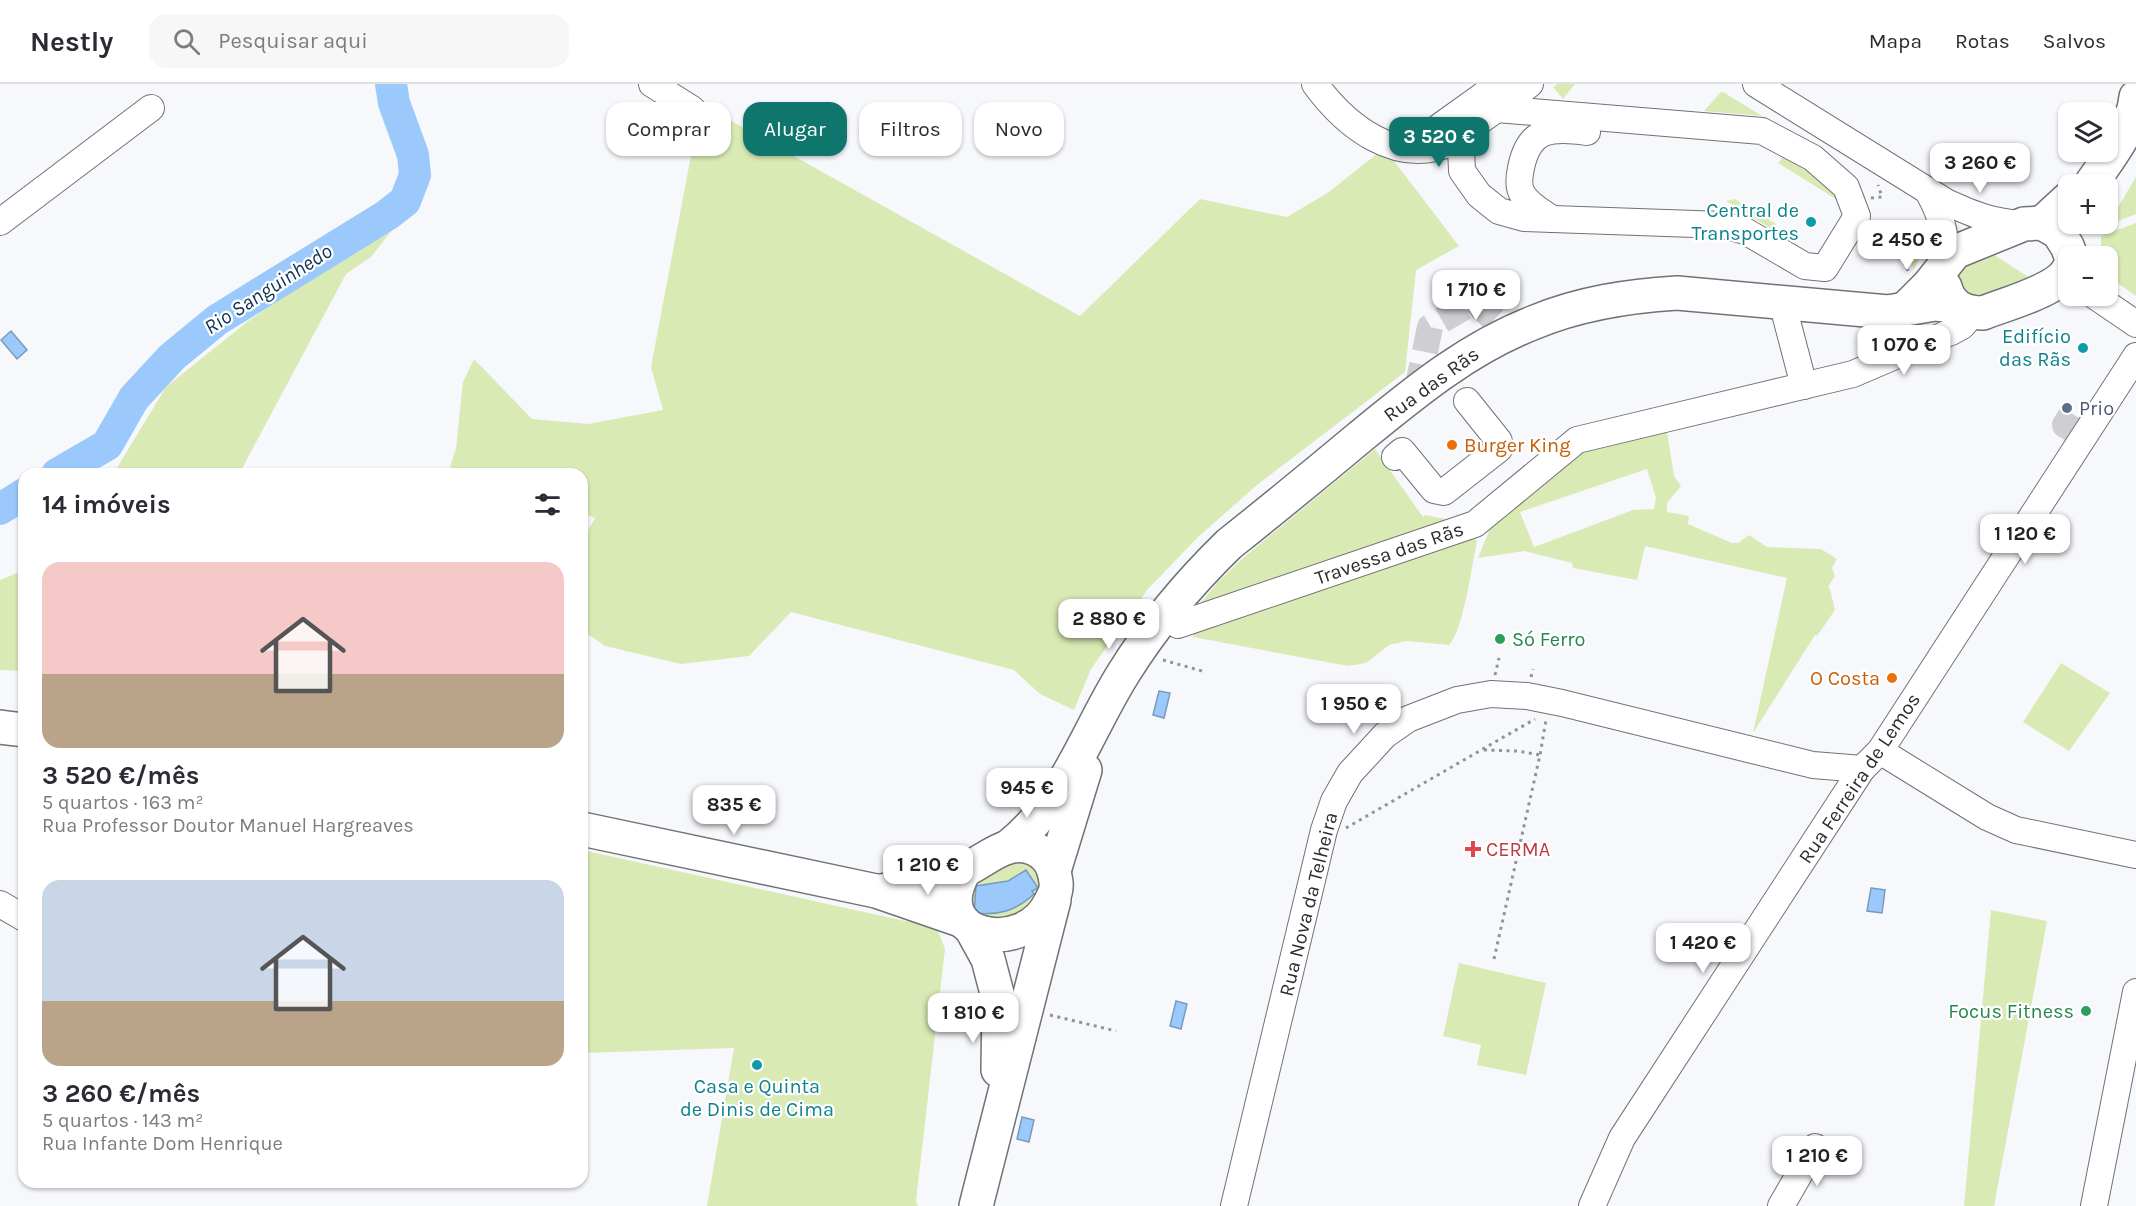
<!DOCTYPE html>
<html lang="pt">
<head>
<meta charset="utf-8">
<style>
  :root { --surface:#fff; --page:#f7f7f7; --text:#2b2b33; --muted:#7c7c81; --line:#e1e1e2; --accent:#0f766e }
  body { margin:0; font-family:Karla,sans-serif; background:var(--page); color:var(--text); height:100vh; display:flex; flex-direction:column; font-size:22px; white-space:nowrap }
  * { box-sizing:border-box; margin:0 }
  p { font-size:20px; color:var(--muted) }
  .icon { flex:none; width:33px; height:33px; fill:none; stroke:currentColor; stroke-width:2; stroke-linecap:round; stroke-linejoin:round }
  .map { position:relative; flex:1; overflow:hidden }
  .details { position:absolute; left:18px; top:384px; width:570px; height:720px; display:flex; flex-direction:column; background:var(--surface); border-radius:18px; box-shadow:0 2px 4px #0004 }
  .details>* { flex:none }
  .banner { position:absolute; left:606px; top:18px; width:570px; height:54px; display:flex; gap:12px }
  .buttons { position:absolute; left:2058px; top:18px; display:grid; gap:12px }
  .buttons a { display:grid; place-items:center; width:60px; height:60px; border-radius:12px; background:var(--surface); box-shadow:0 2px 4px #0004; font-size:30px }
  .price { position:absolute; translate:-50% -51px; padding:0 14px; border-radius:12px; background:#fff; color:#222; font-size:20px; line-height:39px; filter:drop-shadow(0 2px 3px #0008) }
  .price::after { content:''; position:absolute; left:50%; top:36px; width:18px; height:14px; margin-left:-9px; background:inherit; clip-path:polygon(0 0,100% 0,50% 100%) }
  .price.selected { background:var(--accent); color:#fff }
  ul { padding:0; list-style:none }
  li { display:grid; align-content:center; gap:12px; height:318px; padding:0 24px }
  li span { display:grid; place-items:center; height:186px; border-radius:18px; color:#555 }
  li>.icon { margin-inline-start:auto }
  span .icon { width:108px; height:108px; fill:#fffc; stroke-width:1 }
  li b { font-size:26px }
  h2 { display:flex; justify-content:space-between; align-items:center; height:72px; padding:0 24px; font-size:26px }
  .tag { padding:0 21px; border-radius:18px; background:var(--surface); box-shadow:0 2px 4px #0004; font-size:21px; line-height:54px }
  .tag.selected { background:var(--accent); color:#fff }
  header { display:flex; align-items:center; gap:36px; box-sizing:border-box; height:84px; padding:0 30px; background:var(--surface); border-bottom:2px solid var(--line) }
  header strong { font-size:28px }
  nav { display:flex; gap:33px; margin-inline-start:auto; font-size:21px }
  .search { width:420px; height:54px; background:var(--page); display:flex; align-items:center; gap:15px; box-sizing:border-box; padding:0 21px; border-radius:18px; color:var(--muted); font-size:22px }
  .map>svg:first-child { display:block }
</style>
</head>
<body>
<header>
<strong>Nestly</strong>
<div class="search"><svg class="icon" aria-label="search" viewBox="0 0 24 24"><circle cx="10" cy="10" r="6"/><path d="M15 15l6 6"/></svg>Pesquisar aqui</div>
<nav><a>Mapa</a><a>Rotas</a><a>Salvos</a></nav>
</header>
<div class="map">
<svg width="2136" height="1122" viewBox="0 0 2136 1122">
  <rect width="100%" height="100%" fill="#f7f8fc"/>
  <g fill="#d9eab4" fill-rule="evenodd">
    <path d="M1557 0H1575L1563 15 1553 3Z"/>
    <path d="M1721 8H1723L1762 32 1704 27Z"/>
    <path d="M700 24H708L1080 232 1200 115 1287 133 1329 108 1384 64 1459 162 1416 186 1405 288 1257 401 1198 453 1148 505 1091 585 1074 626 1040 610 1014 586 791 528 749 572 681 580 605 562 582 546V457L595 434 582 429V390H448L456 364 463 298 474 275 532 335 588 340 663 326 651 283Z"/>
    <path d="M1784 72 1829 100 1839 117 1778 79Z"/>
    <path d="M2136 93V130L2106 142 2108 140Z"/>
    <path d="M1735 115 1776 140 1773 146 1726 117Z"/>
    <path d="M406 128 371 173 346 190 239 390H117L115 387 166 303 247 238Z"/>
    <path d="M2136 139V212L2119 200 2108 189V172H2101V152Z"/>
    <path d="M1919 144 1922 168 1914 186 1902 153Z"/>
    <path d="M1988 167 2033 196 1970 217 1957 206 1956 185Z"/>
    <path d="M1666 341 1674 392 1681 402 1667 419V428L1689 432 1688 440 1732 459H1738L1749 451 1767 463 1821 465 1837 475 1832 484 1835 492 1828 503 1830 505 1835 526 1817 552 1815 551 1753 649 1787 494 1645 462 1637 496 1573 484 1572 479 1524 467 1478 474 1492 440 1573 368ZM1647 385 1656 414 1654 425 1633 426 1534 463 1520 428Z"/>
    <path d="M1375 365 1423 433 1425 431 1460 438 1191 531 1218 498 1242 475Z"/>
    <path d="M1475 452 1477 458C1472 480 1463 548 1449 561L1407 557 1389 561 1366 579 1348 582 1193 553 1194 544Z"/>
    <path d="M24 486V587L0 586V496Z"/>
    <path d="M2061 579 2110 609 2069 667 2023 638Z"/>
    <path d="M582 766 937 844 945 865 916 1117 918 1122H707L734 964 582 969Z"/>
    <path d="M1015 778C1041 778 1046 806 1031 824 1027 828 1020 832 1016 836L975 834 969 806C977 792 1000 782 1015 778ZM1026 786 1032 807 1027 817 1008 827 976 802 1008 797Z"/>
    <path d="M1991 826 2047 837 1994 1122H1964Z"/>
    <path d="M1459 879 1546 899 1526 991 1477 981 1481 961 1443 952Z"/>
  </g>
  <g fill="#9bc9fc" stroke="#7a9abe" stroke-width="1.5">
    <path d="M11 247 27 266 17 275 1 256Z"/>
    <path d="M1159 607 1170 609 1164 634 1153 631Z"/>
    <path d="M1026 786 1038 804 1032 807 1034 810C1016 827 997 832 974 829L976 802 1008 797Z"/>
    <path d="M1871 804 1885 806 1882 829 1867 827Z"/>
    <path d="M1176 917 1187 920 1181 945 1170 942Z"/>
    <path d="M1022 1033 1034 1036 1029 1058 1017 1055Z"/>
  </g>
  <g fill="none" stroke-linecap="round" stroke-linejoin="round">
    <g stroke="#9bc9fc" stroke-width="32">
      <path d="M57 390 107 361 134 314 172 273 217 236 387 131 405 117 415 91 413 71 394 19 391 0"/>
      <path d="M0 425 24 410"/>
    </g>
    <g stroke="#cfcfd3" stroke-width="26" stroke-dasharray="26 13" stroke-linecap="butt">
      <path d="M1417 306 1430 243 1475 217 1509 250"/>
      <path d="M2076 347 2065 341 2075 325 2086 332"/>
    </g>
    <defs>
      <g id="minor">
        <path d="M652 0 692 25"/>
        <path d="M1315 0C1345 41 1397 84 1452 58 1460 54 1467 47 1474 41 1493 28 1512 14 1530 0"/>
        <path d="M1756 0 1946 118C1975 131 1991 138 2023 140"/>
        <path d="M1452 34 1464 49 1461 64 1462 87 1479 111 1499 127 1524 134 1723 141 1745 147 1805 182 1825 184 1857 132 1846 103 1813 74 1762 47 1497 25"/>
        <path d="M1439 43 1499 0"/>
        <path d="M1929 109C1943 135 1946 151 1945 181"/>
        <path d="M1552 135C1542 128 1530 122 1523 111 1518 104 1519 93 1521 84 1529 44 1551 43 1587 48"/>
        <path d="M0 138 151 24"/>
        <path d="M2095 212 2136 240"/>
        <path d="M1782 218 1804 302"/>
        <path d="M1395 373 1402 367 1434 406 1444 408 1499 365V357L1467 317"/>
        <path d="M1166 530 1178 541 1475 440 1577 356 1853 290 1951 248 1962 242 1973 229"/>
        <path d="M1880 667 1987 733 2016 746 2136 771"/>
        <path d="M0 820 24 834"/>
        <path d="M1234 1122 1324 746 1334 717 1350 689 1385 651 1408 635 1457 616 1491 610 1527 612 1562 619 1813 681 1862 685"/>
        <path d="M1592 1122 1622 1054 1862 685 1880 667 2136 272"/>
        <path d="M1781 1122 1815 1063"/>
        <path d="M2094 1122 2136 908"/>
      </g>
      <g id="major">
        <path d="M2091 100C2108 75 2133 45 2136 13"/>
        <path d="M2042 139 2068 115"/>
        <path d="M1945 203C1950 222 1964 229 1983 229 2005 220 2057 207 2068 186"/>
        <path d="M1905 225 1929 201 1955 168 2024 140 2042 139 2058 148 2067 162 2071 172"/>
        <path d="M0 643 24 646"/>
        <path d="M582 745 876 807 963 837"/>
        <path d="M1008 763C1067 716 1085 651 1123 590 1152 543 1189 499 1229 460 1273 425 1317 389 1360 353 1415 308 1468 264 1535 238 1581 219 1628 212 1677 209L1888 228 1935 220 1955 222"/>
        <path d="M1054 787 1085 686"/>
        <path d="M881 807C910 802 938 797 965 786 979 780 993 767 1009 763 1023 759 1036 763 1046 773 1053 780 1055 789 1056 798 1057 807 1054 811 1050 819 1024 873 924 855 965 786"/>
        <path d="M972 846 988 875 999 917 998 986"/>
        <path d="M976 1122 1054 816"/>
      </g>
    </defs>
    <use href="#minor" stroke="#707275" stroke-width="28"/>
    <use href="#major" stroke="#707275" stroke-width="36"/>
    <g stroke="#929396" stroke-width="3" stroke-dasharray="3 4.5" stroke-linecap="butt">
      <path d="M1871 114 1882 113 1878 101"/>
      <path d="M1908 187 1894 156 1900 146 1918 137"/>
      <path d="M1163 576 1202 587"/>
      <path d="M1495 591 1499 574"/>
      <path d="M1531 593 1533 585"/>
      <path d="M1484 666 1518 667 1540 671"/>
      <path d="M1346 744 1535 635"/>
      <path d="M1494 875 1540 671 1546 636"/>
      <path d="M1050 931 1116 947"/>
    </g>
    <use href="#minor" stroke="#fff" stroke-width="26"/>
    <use href="#major" stroke="#fff" stroke-width="33"/>
  </g>
  <g fill="#0f9aa8" stroke="#fff" stroke-width="2">
    <circle cx="1811" cy="138" r="6"/>
    <circle cx="2083" cy="264" r="6"/>
    <circle cx="757" cy="981" r="6"/>
  </g>
  <circle fill="#5c6f8a" stroke="#fff" stroke-width="2" cx="2067" cy="324" r="6"/>
  <g fill="#e8710a" stroke="#fff" stroke-width="2">
    <circle cx="1452" cy="361" r="6"/>
    <circle cx="1892" cy="594" r="6"/>
  </g>
  <g fill="#2e9e5b" stroke="#fff" stroke-width="2">
    <circle cx="1500" cy="555" r="6"/>
    <circle cx="2086" cy="927" r="6"/>
  </g>
  <path fill="#e0444e" stroke="#fff" stroke-width="2" d="M1470 756h6v6h6v6h-6v6h-6v-6h-6v-6h6z"/>
  <g text-anchor="middle" stroke-width="4.5" stroke-linejoin="round" paint-order="stroke">
    <g font-size="20" fill="#0d838f" stroke="#fff" text-anchor="end">
      <text x="1799" y="133">Central de<tspan x="1799" dy="23">Transportes</tspan></text>
      <text x="2071" y="259">Edifício<tspan x="2071" dy="23">das Rãs</tspan></text>
      <text x="757" y="1009" text-anchor="middle">Casa e Quinta<tspan x="757" dy="23">de Dinis de Cima</tspan></text>
    </g>
    <g font-size="20" fill="#2d2d2f" stroke="#fff">
      <text transform="translate(1431 300) rotate(-36)" y="7">Rua das Rãs</text>
      <text transform="translate(1389 469) rotate(-19)" y="7">Travessa das Rãs</text>
      <text transform="translate(1859 694) rotate(-56)" y="7">Rua Ferreira de Lemos</text>
      <text transform="translate(1308 820) rotate(-76)" y="7">Rua Nova da Telheira</text>
    </g>
    <g font-size="20" fill="#4e5e75" stroke="#fff" text-anchor="start">
      <text x="2079" y="331">Prio</text>
    </g>
    <g font-size="20" fill="#c56008" stroke="#fff" text-anchor="start">
      <text x="1464" y="368">Burger King</text>
      <text x="1880" y="601" text-anchor="end">O Costa</text>
    </g>
    <g font-size="20" fill="#27864d" stroke="#fff" text-anchor="start">
      <text x="1512" y="562">Só Ferro</text>
      <text x="2074" y="934" text-anchor="end">Focus Fitness</text>
    </g>
    <g font-size="20" fill="#be3a42" stroke="#fff" text-anchor="start">
      <text x="1486" y="772">CERMA</text>
    </g>
    <g font-size="21" font-style="italic" fill="#103151" stroke="#fff">
      <text transform="translate(268 205) rotate(-33)" y="7">Rio Sanguinhedo</text>
    </g>
  </g>
</svg>
<div class="buttons">
<a><svg class="icon" aria-label="layers" viewBox="0 0 24 24"><path d="M12 4l9 5-9 5-9-5zM3 14l9 5 9-5"/></svg></a>
<a>+</a>
<a>−</a>
</div>
<b class="price selected" style="left:1439px;top:84px">3 520 €</b>
<b class="price" style="left:1980px;top:110px">3 260 €</b>
<b class="price" style="left:1907px;top:187px">2 450 €</b>
<b class="price" style="left:1476px;top:237px">1 710 €</b>
<b class="price" style="left:1904px;top:292px">1 070 €</b>
<b class="price" style="left:2025px;top:481px">1 120 €</b>
<b class="price" style="left:1109px;top:566px">2 880 €</b>
<b class="price" style="left:1354px;top:651px">1 950 €</b>
<b class="price" style="left:1027px;top:735px">945 €</b>
<b class="price" style="left:734px;top:752px">835 €</b>
<b class="price" style="left:928px;top:812px">1 210 €</b>
<b class="price" style="left:1703px;top:890px">1 420 €</b>
<b class="price" style="left:973px;top:960px">1 810 €</b>
<b class="price" style="left:1817px;top:1103px">1 210 €</b>
<div class="banner">
<a class="tag">Comprar</a>
<a class="tag selected">Alugar</a>
<a class="tag">Filtros</a>
<a class="tag">Novo</a>
</div>
<section class="details">
<h2>14 imóveis<svg class="icon" aria-label="filters" viewBox="0 0 24 24"><path d="M4 7h16M4 17h16"/><circle cx="9" cy="7" r="2"/><circle cx="15" cy="17" r="2"/></svg></h2>
<ul>
<li><span style="background:linear-gradient(#f6c9c9 60%,#b9a48a 0)"><svg class="icon" aria-label="home" viewBox="0 0 24 24"><path d="M3 11l9-7 9 7M6 9v11h12V9"/></svg></span><div><b>3 520 €/mês</b><p>5 quartos · 163 m²</p><p>Rua Professor Doutor Manuel Hargreaves</p></div></li>
<li><span style="background:linear-gradient(#c9d6e8 65%,#b9a48a 0)"><svg class="icon" aria-label="home" viewBox="0 0 24 24"><path d="M3 11l9-7 9 7M6 9v11h12V9"/></svg></span><div><b>3 260 €/mês</b><p>5 quartos · 143 m²</p><p>Rua Infante Dom Henrique</p></div></li>
</ul>
</section>
</div>
</body>
</html>
